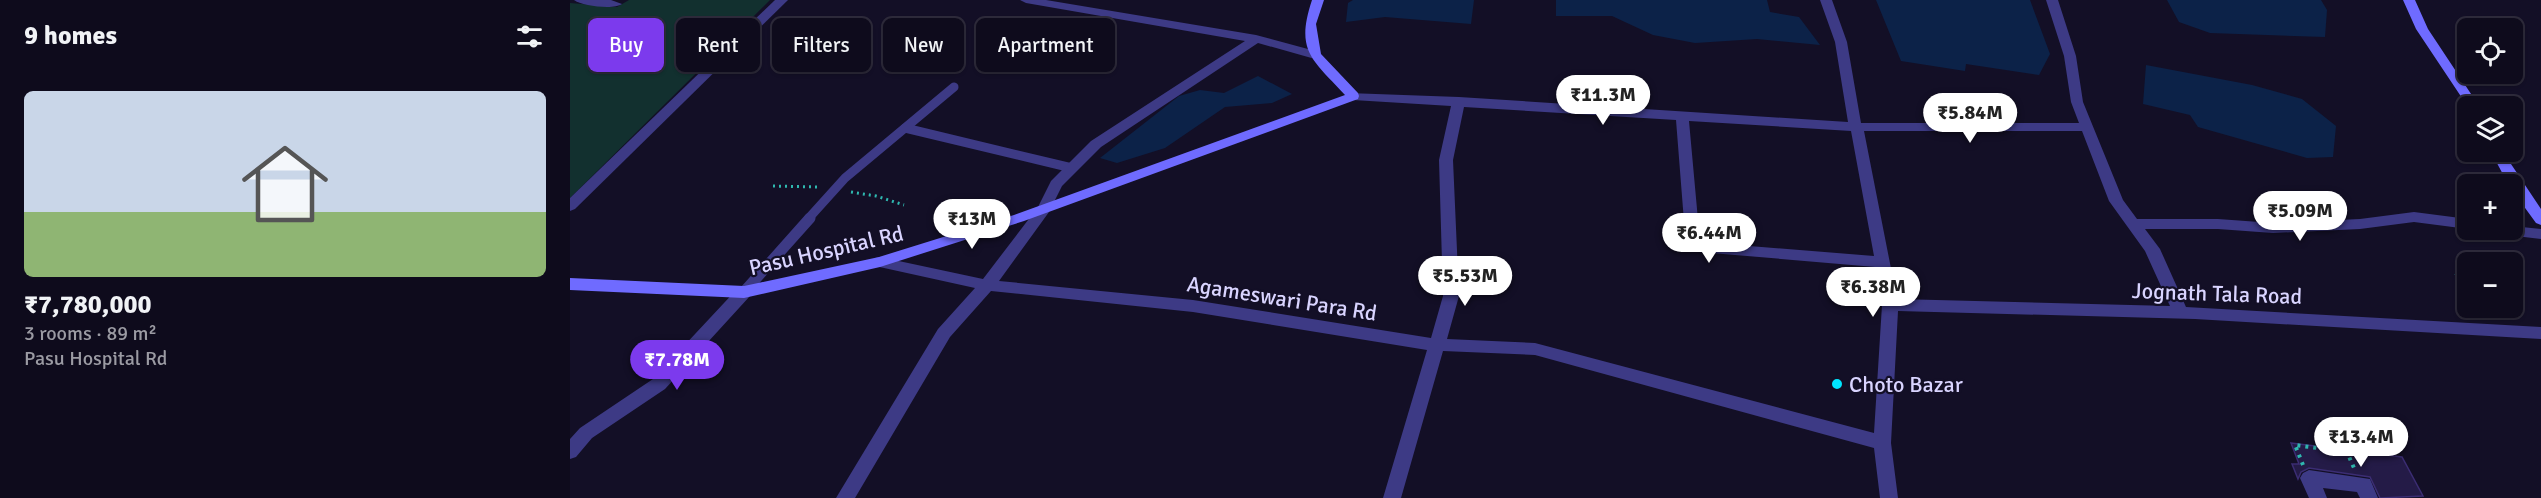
<!DOCTYPE html>
<html lang="en">
<head>
<meta charset="utf-8">
<style>
  :root { --surface:#0e0b1c; --page:#171425; --text:#f1f3f6; --muted:#9b9ba3; --line:#2e2b3b; --accent:#7c3aed }
  body { margin:0; font-family:Signika,sans-serif; background:var(--page); color:var(--text); height:100vh; display:flex; flex-direction:column; font-size:22px; white-space:nowrap }
  * { box-sizing:border-box; margin:0 }
  p { font-size:20px; color:var(--muted) }
  .icon { flex:none; width:33px; height:33px; fill:none; stroke:currentColor; stroke-width:2; stroke-linecap:round; stroke-linejoin:round }
  .map { position:relative; flex:1; overflow:hidden }
  .details { display:flex; flex-direction:column; background:var(--surface); width:570px }
  .details>* { flex:none }
  .top-card { position:absolute; left:18px; top:18px; width:570px; height:54px; display:flex; gap:12px }
  .controls { position:absolute; left:1887px; top:18px; display:grid; gap:12px }
  .controls a { display:grid; place-items:center; width:66px; height:66px; border-radius:9px; background:var(--surface); box-shadow:0 2px 4px #0004,0 0 0 2px var(--line); font-size:30px }
  .price { position:absolute; translate:-50% -51px; padding:0 14px; border-radius:21px; background:#fff; color:#222; font-size:20px; line-height:39px; filter:drop-shadow(0 2px 3px #0008) }
  .price::after { content:''; position:absolute; left:50%; top:36px; width:18px; height:14px; margin-left:-9px; background:inherit; clip-path:polygon(0 0,100% 0,50% 100%) }
  .price.on { background:var(--accent); color:#fff }
  ul { padding:0; list-style:none }
  li { display:grid; align-content:center; gap:12px; height:318px; padding:0 24px }
  li+li { border-top:2px solid var(--line) }
  li span { display:grid; place-items:center; height:186px; border-radius:9px; color:#555 }
  li>.icon { margin-inline-start:auto }
  span .icon { width:108px; height:108px; fill:#fffc; stroke-width:1 }
  li b { font-size:26px }
  h2 { display:flex; justify-content:space-between; align-items:center; height:72px; padding:0 24px; font-size:26px }
  .tag { padding:0 21px; border-radius:9px; background:var(--surface); box-shadow:0 2px 4px #0004,0 0 0 2px var(--line); font-size:21px; line-height:54px }
  .tag.on { background:var(--accent); color:#fff }
  main { display:flex; flex:1; min-height:0 }
  .map>svg:first-child { display:block }
</style>
</head>
<body>
<main>
<section class="details">
<h2>9 homes<svg class="icon" aria-label="filters" viewBox="0 0 24 24"><path d="M4 7h16M4 17h16"/><circle cx="9" cy="7" r="2"/><circle cx="15" cy="17" r="2"/></svg></h2>
<ul>
<li><span style="background:linear-gradient(#c9d6e8 65%,#8fb573 0)"><svg class="icon" aria-label="home" viewBox="0 0 24 24"><path d="M3 11l9-7 9 7M6 9v11h12V9"/></svg></span><div><b>₹7,780,000</b><p>3 rooms · 89 m²</p><p>Pasu Hospital Rd</p></div></li>
</ul>
</section>
<div class="map">
<svg width="1971" height="498" viewBox="0 0 1971 498">
  <rect width="100%" height="100%" fill="#130f26"/>
  <path fill="#12302f" d="M59 0H200L0 198V3L47 7Z"/>
  <g fill="#0c2248">
    <path d="M783 0H904L901 24 815 17 776 22 778 3Z"/>
    <path d="M986 0H1197L1200 12 1229 17 1250 45 1187 39 1125 43 1083 35 1042 16H986Z"/>
    <path d="M1306 0H1460L1480 54 1469 75 1396 64 1395 71 1331 61Z"/>
    <path d="M1597 0H1751L1757 10 1755 37 1640 33 1609 22Z"/>
    <path d="M1576 65 1682 85 1732 99 1766 126 1763 157 1737 158 1628 127 1620 115 1573 104Z"/>
    <path d="M688 76 722 94 702 103 655 107 595 148 547 163 530 158 609 96 630 90 654 93Z"/>
  </g>
  <path fill="#241b47" stroke="#3b2d73" stroke-width="1.5" d="M1721 443 1832 457 1853 496 1810 498 1800 477 1739 468 1731 472 1728 479 1722 464H1729Z"/>
  <g fill="none" stroke-linecap="round" stroke-linejoin="round">
    <g stroke="#2fb8b0" stroke-width="3" stroke-dasharray="2 4" stroke-linecap="butt">
      <path d="M203 186 247 187"/>
      <path d="M281 192 306 196 334 205"/>
    </g>
    <g stroke="#2fb8b0" stroke-width="4" stroke-dasharray="3 5" stroke-linecap="butt">
      <path d="M1886 273 1898 286"/>
      <path d="M1733 465 1725 445 1777 452 1784 468"/>
    </g>
    <g stroke="#3d3a85" stroke-width="9">
      <path d="M335 128 502 168"/>
      <path d="M238 219 275 178 384 87"/>
    </g>
    <path stroke="#3d3a85" stroke-width="11" d="M174 292 240 218"/>
    <g fill="#3d3a85" fill-rule="evenodd">
      <path d="M4 0H41L52 4C44 10 12 6 4 0Z"/>
      <path d="M205 0H218L5 209 0 211V198Z"/>
      <path d="M450 0H476L686 35 749 52 751 55 745 59 688 43 531 147 492 186 479 212 429 281 623 300 861 338 873 296 869 160 881 106 783 100 778 99 777 96 778 93 889 97 1278 122 1265 42 1250 0H1262L1277 42 1291 123H1509L1501 102 1494 56 1476 0H1488L1506 56 1513 102 1553 200 1567 219H1648L1703 223 1790 219 1844 212 1898 219V229L1844 222 1790 229 1703 233 1648 229H1575L1590 249 1616 307 1971 327V339L1625 319 1328 311 1321 443 1328 498H1310L1304 448 965 355 873 351 831 498H813L857 350 623 312 421 291 380 337 285 498H266L368 329 405 288 305 266 302 262 305 258 310 257 413 279 468 207 481 181 521 141 675 41 456 3ZM894 107 1106 120 1116 247 1118 251 1305 267 1312 305 1304 433 965 343 877 339 889 296 883 160ZM1119 121 1281 131 1304 256 1130 242ZM1294 131H1512L1539 201 1575 251 1600 306 1327 299Z"/>
      <path d="M1942 226 1971 229V239L1937 235 1930 230H1942Z"/>
      <path d="M174 286 180 288 182 292 180 296 95 389 22 438 6 457 0 459V439L10 428 83 379 168 288Z"/>
      <path d="M1739 470 1800 479 1808 498H1790L1787 492 1753 488 1757 498H1739L1730 478 1733 473Z"/>
    </g>
    <g fill="#6f6bff" fill-rule="evenodd">
      <path d="M742 0H754L746 24 751 54 788 93 789 96 788 99 454 221 310 267 174 298 0 290V278L174 286 309 257 444 215 775 95C742 59 725 51 742 0Z"/>
      <path d="M1833 0H1845L1858 29 1909 106 1898 107 1846 29Z"/>
      <path d="M1921 152H1933L1971 209V225L1966 223 1942 190V184H1939L1936 180Z"/>
    </g>
  </g>
  <circle fill="#00e5ff" stroke="#130f26" stroke-width="2" cx="1267" cy="384" r="6"/>
  <g text-anchor="middle" stroke-width="4.5" stroke-linejoin="round" paint-order="stroke">
    <g font-size="22" fill="#d9d4ff" stroke="#130f26">
      <text transform="translate(256 250) rotate(-13)" y="8">Pasu Hospital Rd</text>
      <text transform="translate(1647 293) rotate(2)" y="8">Jognath Tala Road</text>
      <text transform="translate(712 298) rotate(9)" y="8">Agameswari Para Rd</text>
    </g>
    <g font-size="22" fill="#d9d4ff" stroke="#130f26" text-anchor="start">
      <text x="1279" y="392">Choto Bazar</text>
    </g>
  </g>
</svg>
<div class="controls">
<a><svg class="icon" aria-label="locate" viewBox="0 0 24 24"><circle cx="12" cy="12" r="6"/><path d="M12 2v4M12 18v4M2 12h4M18 12h4"/></svg></a>
<a><svg class="icon" aria-label="layers" viewBox="0 0 24 24"><path d="M12 4l9 5-9 5-9-5zM3 14l9 5 9-5"/></svg></a>
<a>+</a>
<a>−</a>
</div>
<b class="price" style="left:1033px;top:126px">₹11.3M</b>
<b class="price" style="left:1400px;top:144px">₹5.84M</b>
<b class="price" style="left:1730px;top:242px">₹5.09M</b>
<b class="price" style="left:402px;top:250px">₹13M</b>
<b class="price" style="left:1139px;top:264px">₹6.44M</b>
<b class="price" style="left:895px;top:307px">₹5.53M</b>
<b class="price" style="left:1303px;top:318px">₹6.38M</b>
<b class="price on" style="left:107px;top:391px">₹7.78M</b>
<b class="price" style="left:1791px;top:468px">₹13.4M</b>
<div class="top-card">
<a class="tag on">Buy</a>
<a class="tag">Rent</a>
<a class="tag">Filters</a>
<a class="tag">New</a>
<a class="tag">Apartment</a>
</div>
</div>
</main>
</body>
</html>
